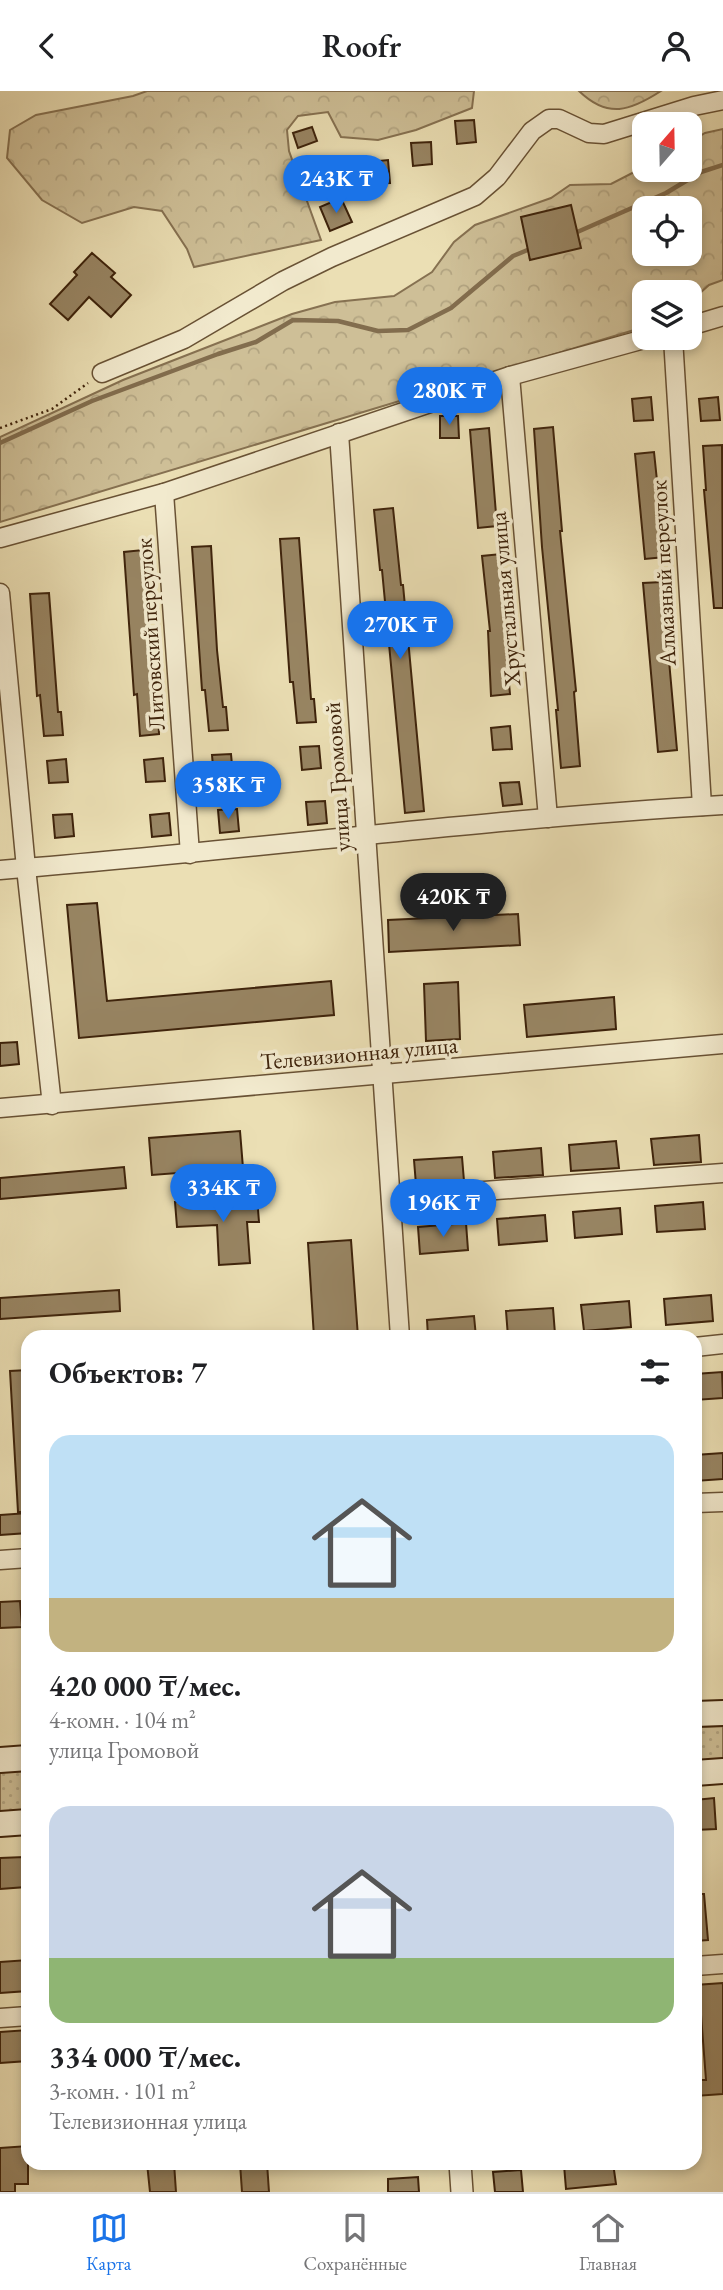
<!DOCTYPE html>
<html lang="ru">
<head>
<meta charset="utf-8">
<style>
  :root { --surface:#fff; --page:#f6f6f6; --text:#202124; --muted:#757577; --line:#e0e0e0; --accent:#1a73e8 }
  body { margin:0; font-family:"EB Garamond",serif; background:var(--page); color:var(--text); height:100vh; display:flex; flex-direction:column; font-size:26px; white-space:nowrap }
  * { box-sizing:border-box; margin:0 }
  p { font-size:23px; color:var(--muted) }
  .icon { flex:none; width:38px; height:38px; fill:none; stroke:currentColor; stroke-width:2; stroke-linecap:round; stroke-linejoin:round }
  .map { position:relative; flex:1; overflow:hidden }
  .details { position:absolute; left:21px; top:1239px; width:681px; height:840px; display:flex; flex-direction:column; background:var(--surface); border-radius:21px; box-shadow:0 4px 10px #0003 }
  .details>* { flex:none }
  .needle { width:46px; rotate:20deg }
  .buttons { position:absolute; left:632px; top:21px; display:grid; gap:14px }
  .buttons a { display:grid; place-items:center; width:70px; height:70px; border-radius:14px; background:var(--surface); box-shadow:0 4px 10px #0003; font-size:35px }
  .price { position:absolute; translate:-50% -60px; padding:0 16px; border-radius:24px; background:var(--accent); color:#fff; font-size:23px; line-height:46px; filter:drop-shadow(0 2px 4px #0008) }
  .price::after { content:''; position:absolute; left:50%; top:42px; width:21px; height:16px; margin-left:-10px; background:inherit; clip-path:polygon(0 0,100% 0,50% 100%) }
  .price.on { background:#222; color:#fff }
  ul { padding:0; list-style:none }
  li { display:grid; align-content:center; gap:14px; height:371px; padding:0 28px }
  li span { display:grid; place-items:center; height:217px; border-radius:21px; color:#555 }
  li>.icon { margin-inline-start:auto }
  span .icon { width:126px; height:126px; fill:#fffc; stroke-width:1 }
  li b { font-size:30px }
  h2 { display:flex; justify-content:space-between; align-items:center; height:84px; padding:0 28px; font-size:30px }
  header { display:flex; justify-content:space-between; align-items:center; height:91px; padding:0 28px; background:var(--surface); font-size:32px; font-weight:600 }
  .tab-bar { display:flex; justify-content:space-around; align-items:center; height:98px; border-top:2px solid var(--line); background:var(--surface); font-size:19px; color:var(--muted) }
  .tab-bar a { display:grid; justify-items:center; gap:4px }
  .tab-bar .on { color:var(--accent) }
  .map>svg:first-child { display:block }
</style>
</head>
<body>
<header><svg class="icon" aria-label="back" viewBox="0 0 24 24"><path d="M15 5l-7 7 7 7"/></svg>Roofr<svg class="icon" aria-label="person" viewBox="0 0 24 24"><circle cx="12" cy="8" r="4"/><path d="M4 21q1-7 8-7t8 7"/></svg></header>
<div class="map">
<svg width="723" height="2101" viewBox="0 0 723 2101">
  <defs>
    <pattern id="forest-crowns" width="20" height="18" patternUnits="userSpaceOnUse" patternTransform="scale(1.75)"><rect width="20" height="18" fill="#cebf97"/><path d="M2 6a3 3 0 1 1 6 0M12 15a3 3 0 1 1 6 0" fill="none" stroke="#b2a481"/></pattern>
    <pattern id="park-dots" width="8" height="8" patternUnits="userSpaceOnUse" patternTransform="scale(1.75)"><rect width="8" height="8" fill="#cebf97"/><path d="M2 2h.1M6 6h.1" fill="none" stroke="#b2a481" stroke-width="1.8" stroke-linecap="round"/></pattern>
  </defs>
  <rect width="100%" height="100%" fill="#ebdfb4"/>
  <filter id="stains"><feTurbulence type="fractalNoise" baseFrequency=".00286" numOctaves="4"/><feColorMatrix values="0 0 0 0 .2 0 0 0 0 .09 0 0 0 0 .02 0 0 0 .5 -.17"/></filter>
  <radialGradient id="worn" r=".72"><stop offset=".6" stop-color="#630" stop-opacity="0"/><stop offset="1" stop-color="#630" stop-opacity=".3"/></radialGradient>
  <g fill="url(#forest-crowns)" stroke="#867151" stroke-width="2" fill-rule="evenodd">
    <path d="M147 0H474L472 17 416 39 378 49 341 46 328 21 298 25 287 39 289 60 321 149 194 176 187 158 162 120 134 116 82 132 42 109 7 67 10 39 36 24 133 5Z"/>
    <path d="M579 0H661C630 20 608 28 579 0Z"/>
    <path d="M723 38V189L709 194 690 211V201H644V236L0 431V346L123 289 292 223 335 211 394 205 432 181 454 151 475 134 551 107 570 94 611 93 644 76V79H690V51L705 42ZM644 117H690V163H644Z"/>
  </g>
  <g fill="url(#park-dots)" stroke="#867151" stroke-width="2">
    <path d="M723 1635V1671L695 1672V1636Z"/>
    <path d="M28 1680V1721L0 1723V1681Z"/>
  </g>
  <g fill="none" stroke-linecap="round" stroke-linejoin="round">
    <g stroke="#826d4e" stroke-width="4.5">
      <path d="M575 142 666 102 701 81 723 74"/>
      <path d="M0 352 92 310 218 263 256 251 293 229 338 230 378 240 408 239 451 217 513 165 530 158"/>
    </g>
  </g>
  <g fill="#988563" stroke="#3e230b" stroke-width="2">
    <path d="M474 29 476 51 457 53 455 30Z"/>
    <path d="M312 36 317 50 298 57 293 42Z"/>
    <path d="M431 51 432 73 413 75 411 52Z"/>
    <path d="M388 69 390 92 371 93 369 71Z"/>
    <path d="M341 107 352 131 330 140 320 116Z"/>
    <path d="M571 114 581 157 530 169 521 126Z"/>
    <path d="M92 162 115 182 111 186 131 204 111 226 89 206 68 229 50 213 77 184 74 181Z"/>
    <path d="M651 306 653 329 634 330 632 308Z"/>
    <path d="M718 306 720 329 701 330 699 308Z"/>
    <path d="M440 325H458L459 347H440Z"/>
    <path d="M553 336 562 440H560L576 600 574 601 580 675 561 677 556 619H558L542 456 534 338Z"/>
    <path d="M489 337 497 435 478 437 470 339Z"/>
    <path d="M722 354 723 517H714L704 399H706L703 355Z"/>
    <path d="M654 361 665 466 645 468 635 363Z"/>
    <path d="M393 417 401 494H403L424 720 405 722 382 479H380L374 419Z"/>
    <path d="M299 447 311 608H314L316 631 297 632 293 591H290L280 448Z"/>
    <path d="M211 455 217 559 223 616H226L228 639 209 640 205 599H202L192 456Z"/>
    <path d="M143 459 154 621 158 620 159 643 140 645 137 603 134 604 124 461Z"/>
    <path d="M501 463 507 522 509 560 506 561 510 603 491 605 488 540H490L482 465Z"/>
    <path d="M662 491 677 659 658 661 643 492Z"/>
    <path d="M49 502 58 621H61L63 644 44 645 40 604 37 605 30 503Z"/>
    <path d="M510 635 512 658 493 659 491 637Z"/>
    <path d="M319 655 321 677 302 679 300 656Z"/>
    <path d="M231 663 233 685 214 687 212 664Z"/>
    <path d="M163 667 165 690 146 691 144 669Z"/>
    <path d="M66 668 68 691 49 692 47 670Z"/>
    <path d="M519 691 522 713 503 715 500 692Z"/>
    <path d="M325 710 327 732 308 734 306 711Z"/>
    <path d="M237 718 239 740 220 742 218 719Z"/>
    <path d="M169 722 171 744 152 746 150 724Z"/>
    <path d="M72 723 74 745 55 747 53 724Z"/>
    <path d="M97 812 107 910 331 890 334 924 79 947 67 814Z"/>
    <path d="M518 823 520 854 389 861 388 829Z"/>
    <path d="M458 891 460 948 426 950 424 893Z"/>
    <path d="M614 906 616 938 527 946 524 914Z"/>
    <path d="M17 951 19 973 0 975V952Z"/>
    <path d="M240 1040 243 1077 152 1084 149 1047Z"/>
    <path d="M699 1044 701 1071 654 1074 651 1048Z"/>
    <path d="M616 1050 619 1077 571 1080 569 1054Z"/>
    <path d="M541 1057 543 1084 495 1087 493 1061Z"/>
    <path d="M462 1066 464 1090 416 1094 414 1069Z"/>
    <path d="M124 1076 126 1097 0 1108V1087Z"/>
    <path d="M257 1106 259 1131H247L250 1172 219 1174 217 1134 177 1136 175 1111Z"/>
    <path d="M703 1111 705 1138 657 1141 655 1115Z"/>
    <path d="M620 1117 622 1143 575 1147 573 1121Z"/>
    <path d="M545 1124 547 1150 499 1154 497 1128Z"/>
    <path d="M466 1132 468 1159 420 1163 418 1136Z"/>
    <path d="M351 1149 358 1246H314L308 1152Z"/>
    <path d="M119 1199 120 1220 0 1228V1207Z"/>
    <path d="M711 1204 713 1230 666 1234 664 1208Z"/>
    <path d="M629 1210 631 1236 584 1240 581 1214Z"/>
    <path d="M553 1217 555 1243 508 1246 506 1220Z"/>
    <path d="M474 1225 476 1246H428L427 1229Z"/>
    <path d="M28 1279V1421H18L10 1280Z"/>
    <path d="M722 1281 723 1307 695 1309V1283Z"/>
    <path d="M723 1362V1388L695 1390V1364Z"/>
    <path d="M28 1422V1442L0 1444V1424Z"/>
    <path d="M20 1510 22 1536 0 1537V1511Z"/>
    <path d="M714 1707 716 1738 695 1739V1709Z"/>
    <path d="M24 1766 26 1796 0 1798V1767Z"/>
    <path d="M695 1803H704L708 1849 695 1850Z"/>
    <path d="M28 1869V1900L0 1902V1871Z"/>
    <path d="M723 1892V2003L695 2005V1989H706L701 1924H695V1894Z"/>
    <path d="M28 1939V1970L0 1972V1941Z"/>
    <path d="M28 2055V2093H15V2101H0V2057Z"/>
    <path d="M147 2072H174L176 2101H150Z"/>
    <path d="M240 2072H267L269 2101H242Z"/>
    <path d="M584 2072H613L616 2093 566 2098 564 2074Z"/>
    <path d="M521 2079 523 2101H495L493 2081Z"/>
    <path d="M418 2086 419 2101H388V2088Z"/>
  </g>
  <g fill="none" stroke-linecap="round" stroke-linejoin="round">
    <defs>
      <g id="minor">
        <path d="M690 235 723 225"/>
        <path d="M673 247 702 715"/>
        <path d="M102 282 184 248 283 190 332 166 475 105 497 86 532 40 549 28H559L589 42 604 43 694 15 723 9"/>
        <path d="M510 285 548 727"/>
        <path d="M339 342 400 1246"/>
        <path d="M164 402 190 763"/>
        <path d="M0 447 164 402 510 285 648 247"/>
        <path d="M0 502 26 777 52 1014"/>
        <path d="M0 779C241 760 481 728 723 714"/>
        <path d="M0 1017 723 953"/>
        <path d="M391 1107 723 1082"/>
        <path d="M695 1256 723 1253"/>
        <path d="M695 1412 723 1411"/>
        <path d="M0 1469 28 1467"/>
        <path d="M695 1875 723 1873"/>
        <path d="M0 1927 28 1925"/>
      </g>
      <path id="tertiary" d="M460 2072 462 2101"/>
      <g id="secondary">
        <path d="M695 1623 723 1622"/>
        <path d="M0 1669 28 1667"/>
        <path d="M695 1682 723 1680"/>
        <path d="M0 1733 28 1731"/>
      </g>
    </defs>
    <use href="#minor" stroke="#695235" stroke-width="21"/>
    <use href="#tertiary" stroke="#695235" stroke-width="24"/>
    <use href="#secondary" stroke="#3e230b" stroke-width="28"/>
    <path stroke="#3e230b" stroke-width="2.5" stroke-dasharray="2 3.5" stroke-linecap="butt" d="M0 337 52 318 88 292"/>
    <use href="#minor" stroke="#f2eace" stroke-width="18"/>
    <use href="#tertiary" stroke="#f2eace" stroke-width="21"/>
    <use href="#secondary" stroke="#f2eace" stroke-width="24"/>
  </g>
  <g text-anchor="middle" stroke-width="7" stroke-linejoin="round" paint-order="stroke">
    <g font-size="23" fill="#3e230b" stroke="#f2eace">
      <text transform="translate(663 482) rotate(-93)" y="8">Алмазный переулок</text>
      <text transform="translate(505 508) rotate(-95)" y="8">Хрустальная улица</text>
      <text transform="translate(150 543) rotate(-94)" y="8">Литовский переулок</text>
      <text transform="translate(337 686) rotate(-94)" y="8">улица Громовой</text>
      <text transform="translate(359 962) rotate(-5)" y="8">Телевизионная улица</text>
    </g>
  </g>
  <rect width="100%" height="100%" filter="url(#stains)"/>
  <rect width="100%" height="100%" fill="url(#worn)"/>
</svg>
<div class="buttons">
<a><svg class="needle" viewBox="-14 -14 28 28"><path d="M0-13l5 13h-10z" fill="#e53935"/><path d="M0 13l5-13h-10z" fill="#757577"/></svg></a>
<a><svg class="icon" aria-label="locate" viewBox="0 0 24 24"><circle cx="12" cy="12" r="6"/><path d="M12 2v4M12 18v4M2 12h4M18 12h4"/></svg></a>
<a><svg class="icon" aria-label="layers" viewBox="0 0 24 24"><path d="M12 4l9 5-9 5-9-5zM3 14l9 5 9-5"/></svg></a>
</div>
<b class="price" style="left:336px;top:124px">243K ₸</b>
<b class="price" style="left:449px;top:336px">280K ₸</b>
<b class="price" style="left:400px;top:570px">270K ₸</b>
<b class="price" style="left:228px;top:730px">358K ₸</b>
<b class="price on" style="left:453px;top:842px">420K ₸</b>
<b class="price" style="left:223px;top:1133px">334K ₸</b>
<b class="price" style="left:443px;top:1148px">196K ₸</b>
<section class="details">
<h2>Объектов: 7<svg class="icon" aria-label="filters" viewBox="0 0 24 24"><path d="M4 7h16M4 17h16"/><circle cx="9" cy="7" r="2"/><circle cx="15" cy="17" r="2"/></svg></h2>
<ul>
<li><span style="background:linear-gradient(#bfe0f5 75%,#c2b280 0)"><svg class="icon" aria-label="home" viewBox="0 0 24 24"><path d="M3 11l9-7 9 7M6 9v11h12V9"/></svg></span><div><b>420 000 ₸/мес.</b><p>4-комн. · 104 m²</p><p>улица Громовой</p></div></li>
<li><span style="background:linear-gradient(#c9d6e8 70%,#8fb573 0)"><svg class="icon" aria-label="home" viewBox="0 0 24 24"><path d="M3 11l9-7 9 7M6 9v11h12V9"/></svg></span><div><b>334 000 ₸/мес.</b><p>3-комн. · 101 m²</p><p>Телевизионная улица</p></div></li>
</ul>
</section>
</div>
<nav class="tab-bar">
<a class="on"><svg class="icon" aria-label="map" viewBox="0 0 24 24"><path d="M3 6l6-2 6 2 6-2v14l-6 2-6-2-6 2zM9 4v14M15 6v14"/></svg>Карта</a>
<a><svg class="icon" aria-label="saved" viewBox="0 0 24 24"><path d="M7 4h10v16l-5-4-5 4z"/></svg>Сохранённые</a>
<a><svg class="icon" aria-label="home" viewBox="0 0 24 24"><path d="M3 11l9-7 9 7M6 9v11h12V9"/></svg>Главная</a>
</nav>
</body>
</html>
